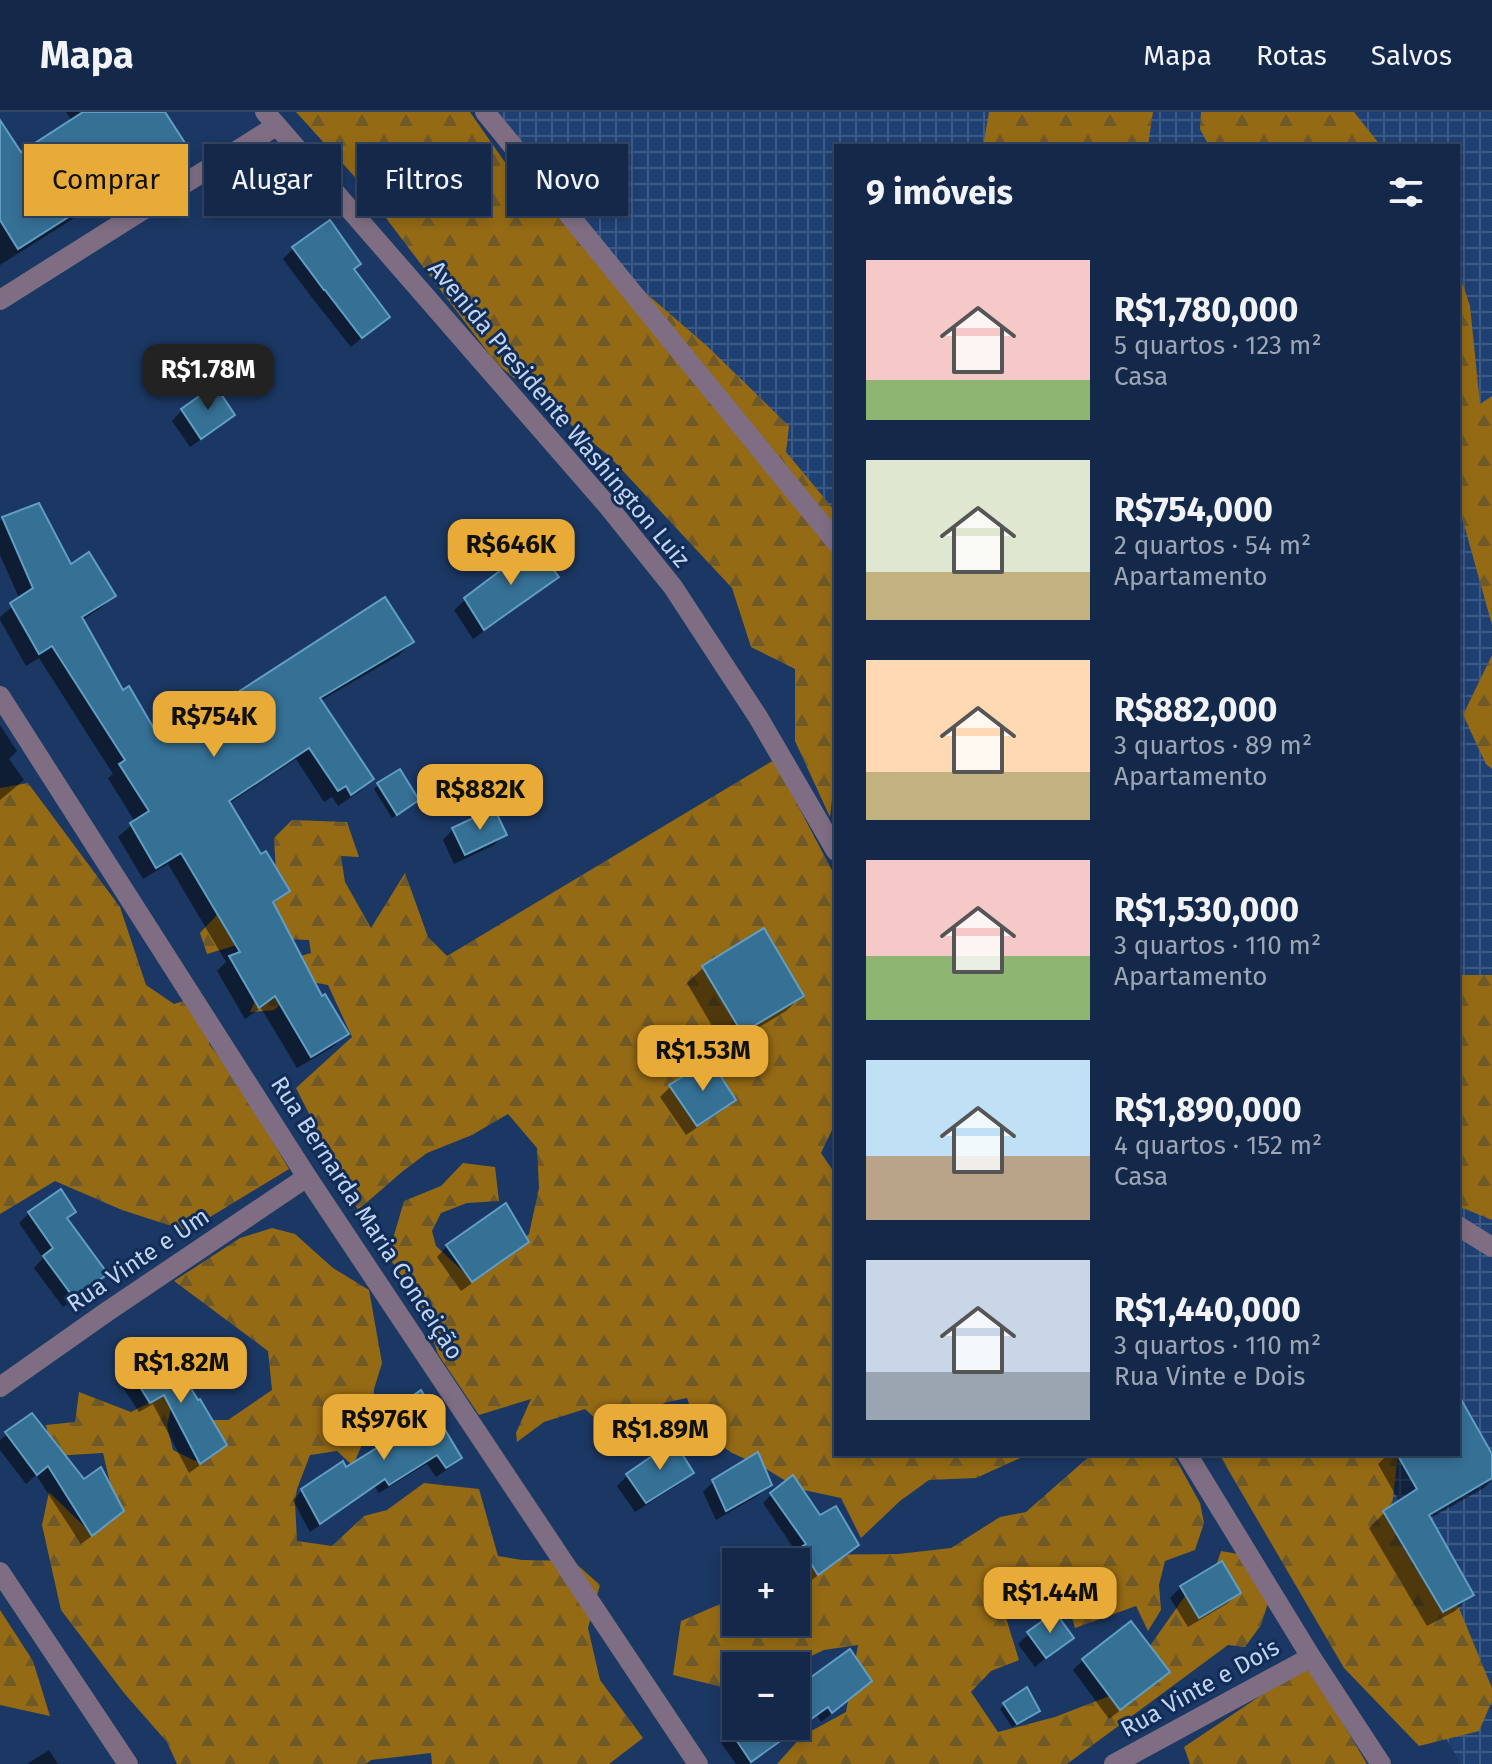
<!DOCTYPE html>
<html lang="pt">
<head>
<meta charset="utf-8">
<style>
  :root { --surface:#14294a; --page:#1d3151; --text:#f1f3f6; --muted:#9da6b5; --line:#334562; --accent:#e8ab37 }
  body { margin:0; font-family:"Fira Sans",sans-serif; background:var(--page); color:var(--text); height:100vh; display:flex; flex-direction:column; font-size:30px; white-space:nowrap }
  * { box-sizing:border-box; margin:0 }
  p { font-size:26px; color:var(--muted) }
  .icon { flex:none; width:44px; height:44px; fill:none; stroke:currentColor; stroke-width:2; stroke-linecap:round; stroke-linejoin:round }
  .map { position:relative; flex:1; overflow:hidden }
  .drawer { position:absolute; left:834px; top:32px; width:626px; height:1312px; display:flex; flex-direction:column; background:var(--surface); border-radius:0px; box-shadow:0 4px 12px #0003,0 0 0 2px var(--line) }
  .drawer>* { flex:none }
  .hud { position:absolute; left:24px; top:32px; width:690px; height:72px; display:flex; gap:16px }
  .tools { position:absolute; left:722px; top:1436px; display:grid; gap:16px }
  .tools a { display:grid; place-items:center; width:88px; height:88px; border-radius:0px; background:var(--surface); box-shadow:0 4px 12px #0003,0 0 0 2px var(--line); font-size:40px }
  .price { position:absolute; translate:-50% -68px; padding:0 18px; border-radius:16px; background:var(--accent); color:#111; font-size:26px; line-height:52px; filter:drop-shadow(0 2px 4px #0008) }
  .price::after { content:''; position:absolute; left:50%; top:48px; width:24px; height:18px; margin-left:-12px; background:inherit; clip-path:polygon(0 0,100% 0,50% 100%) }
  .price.on { background:#222; color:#fff }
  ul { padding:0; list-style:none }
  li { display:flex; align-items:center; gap:24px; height:200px; padding:0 32px }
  li span { display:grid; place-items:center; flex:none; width:224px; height:160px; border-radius:0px; color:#555 }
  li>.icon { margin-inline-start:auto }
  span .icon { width:96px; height:96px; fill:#fffc; stroke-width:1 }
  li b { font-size:34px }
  h2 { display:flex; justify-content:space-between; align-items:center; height:96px; padding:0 32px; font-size:34px }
  .chip { padding:0 28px; border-radius:0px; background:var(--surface); box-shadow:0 4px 12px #0003,0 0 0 2px var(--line); font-size:28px; line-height:72px }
  .chip.on { background:var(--accent); color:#111 }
  header { display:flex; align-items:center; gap:48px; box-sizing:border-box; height:112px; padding:0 40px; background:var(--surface); border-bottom:2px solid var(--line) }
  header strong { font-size:38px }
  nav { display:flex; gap:44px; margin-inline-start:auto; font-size:28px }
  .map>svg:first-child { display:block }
</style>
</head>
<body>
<header>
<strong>Mapa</strong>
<nav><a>Mapa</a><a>Rotas</a><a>Salvos</a></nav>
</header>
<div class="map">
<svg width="1492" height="1652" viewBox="0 0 1492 1652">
  <defs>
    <pattern id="industrial-grid" width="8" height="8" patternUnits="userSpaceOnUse" patternTransform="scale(2)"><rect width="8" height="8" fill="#1f4072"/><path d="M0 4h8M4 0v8" fill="none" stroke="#3e5b86"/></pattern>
    <pattern id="forest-firs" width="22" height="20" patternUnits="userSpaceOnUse" patternTransform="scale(2)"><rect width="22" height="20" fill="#946a15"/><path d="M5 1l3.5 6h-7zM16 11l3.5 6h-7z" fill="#705929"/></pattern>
  </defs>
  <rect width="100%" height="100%" fill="#1b3763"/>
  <path fill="url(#industrial-grid)" d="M494 0H1492V1652H1461L1279 1342H1458V34H836V585Z"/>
  <g fill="url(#forest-firs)">
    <path d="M296 0H470L520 72 707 234 789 314 786 340 836 400V653L830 705 795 629V557L751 535 732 476 609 344 496 251 354 64Z"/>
    <path d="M989 0H1153L1148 34H983Z"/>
    <path d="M1201 0H1354L1381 34H1209L1200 17Z"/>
    <path d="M1458 158 1470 194 1480 292 1492 284V513L1458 391Z"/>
    <path d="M1492 543V657L1486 652 1463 603Z"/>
    <path d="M774 648 836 766V1019L832 1018 821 1041 836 1063 834 1093 836 1095V1342H1029L976 1366 929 1368 900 1389 861 1426 841 1386 799 1377 763 1355 732 1341 697 1317 687 1286 664 1291 621 1330 585 1297 544 1310 517 1330 516 1321 531 1287 479 1303 438 1242 421 1193 388 1144 404 1089 441 1074 463 1051 495 1055 499 1089 467 1091 441 1101 432 1119 436 1134 468 1164 498 1148 529 1122 539 1076 537 1036 508 1002 472 1023 427 1041 403 1059 358 1098 296 976 352 925 328 873 306 869 274 898 250 900 272 852 311 841 309 828 260 826 207 842 200 821 216 804 227 783 272 797 277 779 274 726 292 708 347 710 359 745 341 744 345 770 371 816 405 761 428 825 447 844Z"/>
    <path d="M28 671 120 795 146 873 174 892 200 884 211 899 209 932 237 969 289 1057 187 1119 122 1098 55 1069 0 1102V676Z"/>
    <path d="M1458 863H1492V1108L1458 1094Z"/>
    <path d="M272 1116 295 1122 333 1156 369 1178 382 1251 374 1277 372 1313 363 1330 353 1354 337 1339 310 1343 297 1377 295 1390 297 1429 332 1434 364 1404 387 1398 424 1371 479 1377 498 1444 522 1448 573 1449 600 1473 588 1516 600 1568 643 1626 609 1652H432L431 1641 371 1648 366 1652H177L167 1630 124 1581 61 1498 42 1413 49 1380 89 1419 116 1397 103 1341 53 1344 46 1313 75 1310 79 1280 131 1300 152 1289 161 1249 172 1291 167 1314 173 1338 195 1349 218 1337 205 1308H228L272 1278 268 1239 174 1169 240 1126Z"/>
    <path d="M1092 1342H1173L1200 1391 1204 1411 1195 1438 1165 1449 1159 1473 1161 1498 1148 1519 1136 1494 1075 1516 1068 1491H1025L1006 1506 1019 1548 991 1559 971 1580 998 1620 1055 1605 1122 1579 1147 1538 1185 1484 1206 1485 1221 1439 1244 1443 1268 1491 1261 1513 1245 1535 1228 1533 1067 1652H777L802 1624 846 1600 858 1533 824 1538 790 1554H736V1573L726 1576 673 1563 681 1509 736 1485V1510H796V1450H784L797 1443 898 1442 951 1436 1000 1405 1026 1400Z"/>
    <path d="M1219 1342H1398L1392 1394 1459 1496 1492 1576V1589L1479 1619 1419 1634 1344 1556Z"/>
    <path d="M0 1498 33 1549 50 1604 0 1593Z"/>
    <path d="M1308 1552 1367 1652H1190L1184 1635Z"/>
  </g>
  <g fill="#0007">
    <path d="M66 0H163L182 30 164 49 0 153V11L20 42 72 9Z"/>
    <path d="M294 136 352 158 387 205 351 235 313 187 283 147Z"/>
    <path d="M182 298 232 303 222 313 190 335 172 309Z"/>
    <path d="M3 406 114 484 101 496 82 508 122 581 159 630 412 530 399 543 320 589 372 667 359 680 338 694 332 685 324 690 296 647 228 692 260 745 287 779 272 793 322 887 346 922 333 935 297 956 261 896 245 907 217 859 226 850 168 752 143 767 118 725 135 710 108 666 113 662 39 546 26 554 0 508V505L20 488 0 443V409Z"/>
    <path d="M534 436 556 465 546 475 473 527 454 498 465 488Z"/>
    <path d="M0 613 17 639 9 647 24 668 0 688Z"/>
    <path d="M379 673 412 692 392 706 374 677Z"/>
    <path d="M453 717 504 722 494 733 454 752 443 728Z"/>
    <path d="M703 856 802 884 786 899 725 936 687 871Z"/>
    <path d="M710 950 733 988 723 998 686 1023 660 985 670 975Z"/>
    <path d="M74 1099 66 1107 105 1162 95 1172 63 1195 34 1156 43 1146 19 1111 29 1101Z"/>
    <path d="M527 1130 516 1140 461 1179 437 1145 447 1134Z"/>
    <path d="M168 1242 225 1332 214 1343 189 1361 153 1292 139 1300 122 1274 133 1263Z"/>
    <path d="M420 1280 459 1346 449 1356 436 1365 427 1352 379 1381 375 1375 310 1420 293 1388 302 1379 345 1358 405 1321 392 1304Z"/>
    <path d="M1458 1287 1492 1346V1368L1484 1376 1429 1407 1471 1483 1455 1499 1427 1514 1369 1416 1385 1400 1400 1391 1378 1352 1388 1342H1458Z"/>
    <path d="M32 1304 83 1370 122 1398 112 1409 81 1432 36 1363 26 1372 0 1338V1328Z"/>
    <path d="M673 1331 691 1361 681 1371 635 1400 617 1374 627 1364Z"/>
    <path d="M713 1370 770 1372 759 1383 716 1408 703 1380Z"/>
    <path d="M772 1382 819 1405 856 1433 848 1441 809 1470 793 1445 797 1441 763 1391Z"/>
    <path d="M1221 1451 1239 1481 1228 1491 1188 1515 1170 1486 1181 1475Z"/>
    <path d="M1029 1522 1071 1525 1035 1555 1018 1532Z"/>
    <path d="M1083 1548 1167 1560 1157 1570 1109 1607 1073 1558Z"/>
    <path d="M796 1579 859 1580 821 1610 817 1603 749 1652H736L721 1631 741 1614H796Z"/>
    <path d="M1005 1592 1038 1598 1012 1615 1000 1597Z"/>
    <path d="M49 1638 58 1652H27Z"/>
  </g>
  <g fill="#357095" stroke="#629dc4" stroke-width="2">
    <path d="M83 0H165L185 31 18 137 0 108V8L21 40Z"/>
    <path d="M330 108 361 152 354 157 390 205 362 226 325 178H324L292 135Z"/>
    <path d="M215 273 235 303 201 327 181 297Z"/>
    <path d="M39 391 71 452 89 440 116 484 82 505 123 578 129 574 160 627 235 580V582L385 485 414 530 320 586 374 667 351 683 346 674 338 679 309 636 229 689 261 742 266 739 290 779 273 790 322 884 325 882 349 922 311 945 275 884 259 896 229 844 240 840 181 741 156 756 130 711 149 699 119 652 125 648 52 534 39 542 10 491 33 476 2 405Z"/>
    <path d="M534 433 559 465 484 518 464 486Z"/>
    <path d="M400 657 419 688 397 703 377 671Z"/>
    <path d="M494 696 507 723 465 743 452 716Z"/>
    <path d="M764 816 804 884 742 921 702 854Z"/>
    <path d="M710 948 736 988 697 1014 669 973Z"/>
    <path d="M61 1077 76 1100 67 1106 108 1162 74 1186 43 1144 53 1136 28 1100Z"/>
    <path d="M506 1091 529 1130 472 1170 446 1133Z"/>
    <path d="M168 1239 198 1288 200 1287 227 1333 200 1352 164 1283 150 1291 132 1262Z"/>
    <path d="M421 1278 462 1346 446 1356 437 1343 389 1373 385 1367 320 1412 301 1377 343 1349 346 1355 415 1312 401 1292Z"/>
    <path d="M1458 1282 1492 1342V1366L1429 1403 1474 1483 1443 1500 1383 1399 1417 1377 1397 1342H1458Z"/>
    <path d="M32 1301 84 1367 101 1355 124 1399 92 1424 48 1354 37 1363 5 1320Z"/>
    <path d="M674 1329 694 1361 646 1391 626 1362Z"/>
    <path d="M758 1340 772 1373 726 1399 712 1368Z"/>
    <path d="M793 1363 820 1403 836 1394 859 1433 818 1463 801 1435 806 1432 770 1381Z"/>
    <path d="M1222 1449 1241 1481 1199 1506 1180 1474Z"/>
    <path d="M1055 1500 1074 1526 1046 1546 1027 1520Z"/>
    <path d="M1131 1509 1170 1560 1120 1598 1082 1547Z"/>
    <path d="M850 1537 872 1569 832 1601 828 1595 751 1650 727 1614H796V1576Z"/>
    <path d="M1027 1575 1040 1599 1017 1612 1003 1591Z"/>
  </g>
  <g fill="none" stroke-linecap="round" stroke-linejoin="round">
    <g stroke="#7f6e83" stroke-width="20">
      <path d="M265 0 607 393 673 475 758 605 836 739"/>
      <path d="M485 0 836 430"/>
      <path d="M0 188 276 14"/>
      <path d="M0 584 307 1065 698 1652"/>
      <path d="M1458 1114 1492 1135"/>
      <path d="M0 1275 108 1199 307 1065"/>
      <path d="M1187 1342 1311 1545 1381 1652"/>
      <path d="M0 1460 128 1652"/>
      <path d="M1114 1652 1311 1545"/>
    </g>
  </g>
  <g text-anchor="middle" stroke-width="6" stroke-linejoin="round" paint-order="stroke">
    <g font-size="24" fill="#c2d4ef" stroke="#102c57">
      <text transform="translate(559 302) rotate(50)" y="8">Avenida Presidente Washington Luiz</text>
      <text transform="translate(367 1106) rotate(57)" y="8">Rua Bernarda Maria Conceição</text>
      <text transform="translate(138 1148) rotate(-34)" y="8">Rua Vinte e Um</text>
      <text transform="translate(1200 1576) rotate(-29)" y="8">Rua Vinte e Dois</text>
    </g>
  </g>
</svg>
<div class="tools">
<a>+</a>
<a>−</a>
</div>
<b class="price on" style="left:208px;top:300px">R$1.78M</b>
<b class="price" style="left:511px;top:475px">R$646K</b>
<b class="price" style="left:214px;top:647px">R$754K</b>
<b class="price" style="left:480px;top:720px">R$882K</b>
<b class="price" style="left:703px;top:981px">R$1.53M</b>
<b class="price" style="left:181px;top:1293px">R$1.82M</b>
<b class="price" style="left:384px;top:1350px">R$976K</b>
<b class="price" style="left:660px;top:1360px">R$1.89M</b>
<b class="price" style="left:1050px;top:1523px">R$1.44M</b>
<div class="hud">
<a class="chip on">Comprar</a>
<a class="chip">Alugar</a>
<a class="chip">Filtros</a>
<a class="chip">Novo</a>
</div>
<section class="drawer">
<h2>9 imóveis<svg class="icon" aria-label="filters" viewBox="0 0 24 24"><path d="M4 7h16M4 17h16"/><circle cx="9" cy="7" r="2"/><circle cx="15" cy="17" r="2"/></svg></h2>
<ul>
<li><span style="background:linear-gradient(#f6c9c9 75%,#8fb573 0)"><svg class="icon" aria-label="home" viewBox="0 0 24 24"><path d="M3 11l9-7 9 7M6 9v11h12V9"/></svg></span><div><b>R$1,780,000</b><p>5 quartos · 123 m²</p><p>Casa</p></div></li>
<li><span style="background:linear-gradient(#dfe7d0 70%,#c2b280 0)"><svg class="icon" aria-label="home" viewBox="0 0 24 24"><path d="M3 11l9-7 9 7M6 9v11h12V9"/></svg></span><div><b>R$754,000</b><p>2 quartos · 54 m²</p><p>Apartamento</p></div></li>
<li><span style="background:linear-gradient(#ffd9b3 70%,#c2b280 0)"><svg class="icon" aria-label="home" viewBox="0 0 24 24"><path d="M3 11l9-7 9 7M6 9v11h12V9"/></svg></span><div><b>R$882,000</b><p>3 quartos · 89 m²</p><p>Apartamento</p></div></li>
<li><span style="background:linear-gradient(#f6c9c9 60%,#8fb573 0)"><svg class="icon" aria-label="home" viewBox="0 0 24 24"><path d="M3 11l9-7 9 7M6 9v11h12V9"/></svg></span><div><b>R$1,530,000</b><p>3 quartos · 110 m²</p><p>Apartamento</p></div></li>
<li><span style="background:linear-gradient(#bfe0f5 60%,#b9a48a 0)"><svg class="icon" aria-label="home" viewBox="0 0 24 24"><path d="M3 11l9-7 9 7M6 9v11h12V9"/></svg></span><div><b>R$1,890,000</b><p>4 quartos · 152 m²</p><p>Casa</p></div></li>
<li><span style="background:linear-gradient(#c9d6e8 70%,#9aa5b1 0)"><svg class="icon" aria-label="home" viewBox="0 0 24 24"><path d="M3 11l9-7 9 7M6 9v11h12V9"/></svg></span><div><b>R$1,440,000</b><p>3 quartos · 110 m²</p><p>Rua Vinte e Dois</p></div></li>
</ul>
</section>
</div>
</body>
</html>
